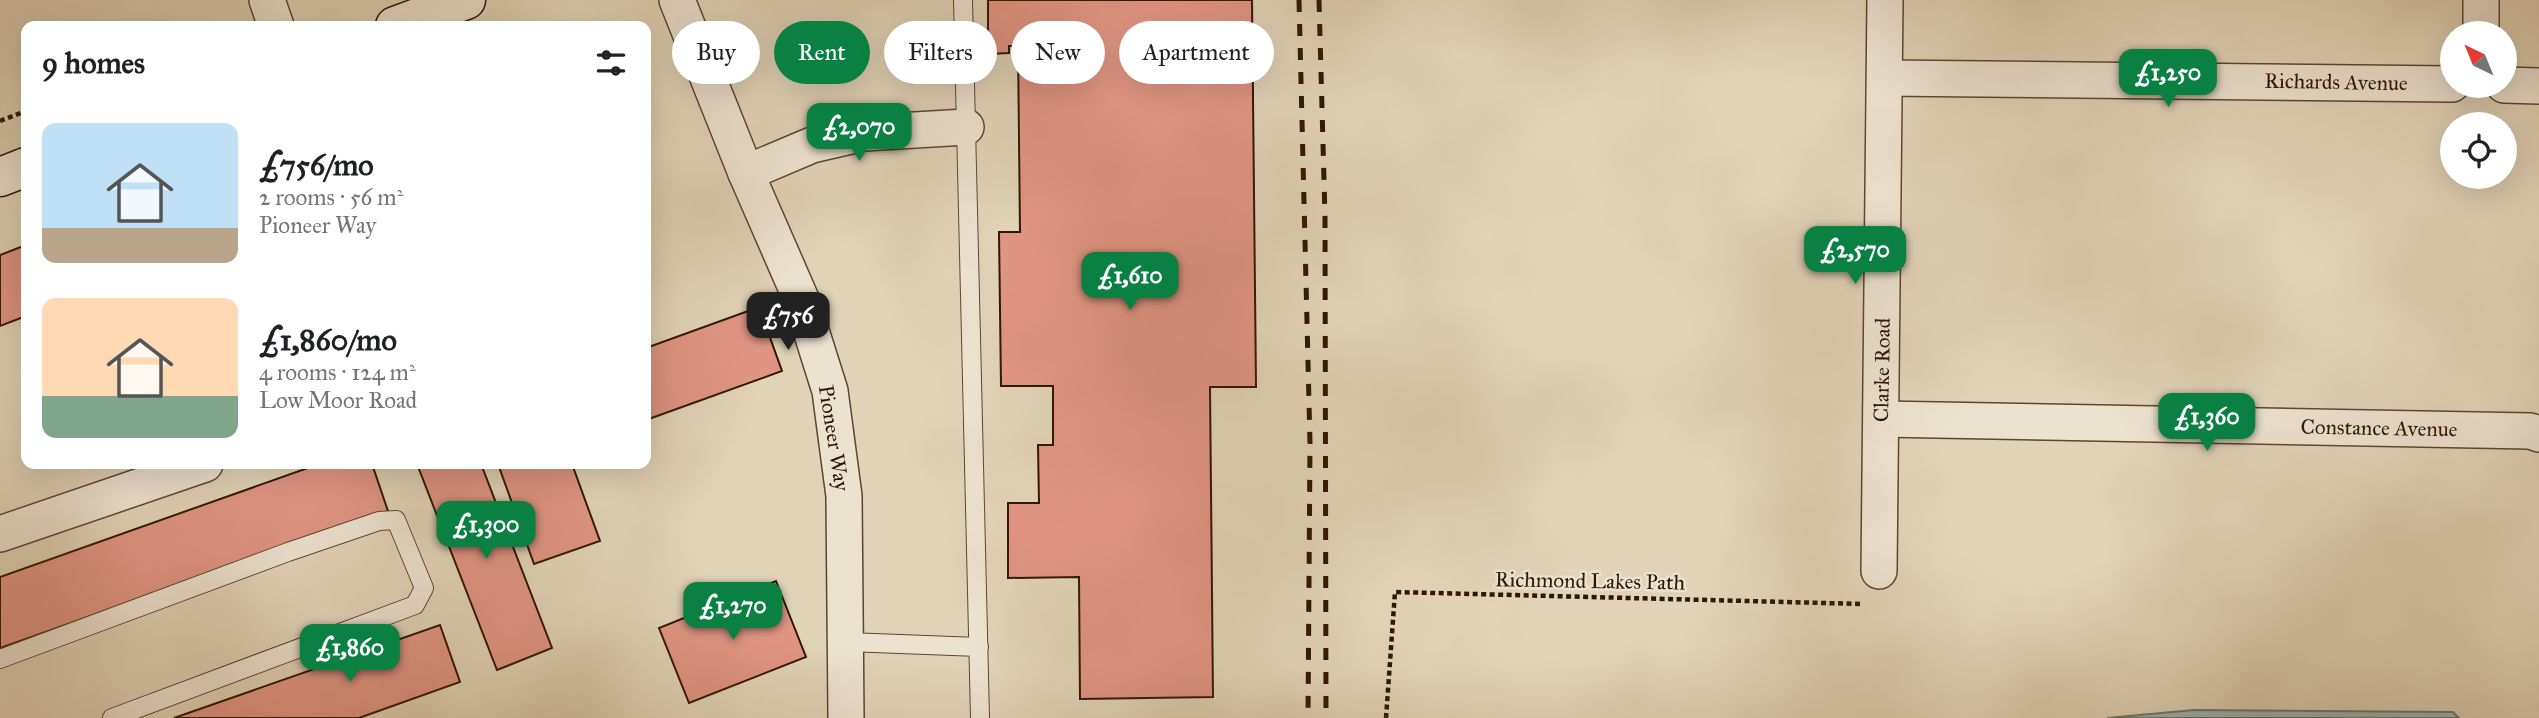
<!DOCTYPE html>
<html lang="en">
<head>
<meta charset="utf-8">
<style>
  :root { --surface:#fff; --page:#f6f6f6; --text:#202124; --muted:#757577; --accent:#0b8043 }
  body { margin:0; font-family:"IM FELL Great Primer",serif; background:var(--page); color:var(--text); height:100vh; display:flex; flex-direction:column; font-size:26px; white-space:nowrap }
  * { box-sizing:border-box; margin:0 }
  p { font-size:23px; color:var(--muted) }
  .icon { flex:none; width:38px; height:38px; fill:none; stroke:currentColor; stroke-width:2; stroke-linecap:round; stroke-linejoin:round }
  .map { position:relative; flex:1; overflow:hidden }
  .panel { position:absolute; left:21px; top:21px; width:630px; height:448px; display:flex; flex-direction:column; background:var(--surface); border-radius:14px; box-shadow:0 7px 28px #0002 }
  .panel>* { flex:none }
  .top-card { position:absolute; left:672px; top:21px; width:665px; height:63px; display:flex; gap:14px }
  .needle { width:46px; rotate:317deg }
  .tools { position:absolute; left:2440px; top:21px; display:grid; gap:14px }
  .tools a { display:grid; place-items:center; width:77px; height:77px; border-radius:50%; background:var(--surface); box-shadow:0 7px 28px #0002; font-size:35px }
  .price { position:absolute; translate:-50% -60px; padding:0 16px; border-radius:14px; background:var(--accent); color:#fff; font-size:23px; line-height:46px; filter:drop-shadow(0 2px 4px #0008) }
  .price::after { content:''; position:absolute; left:50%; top:42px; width:21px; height:16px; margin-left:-10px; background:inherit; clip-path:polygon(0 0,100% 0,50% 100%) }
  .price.on { background:#222; color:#fff }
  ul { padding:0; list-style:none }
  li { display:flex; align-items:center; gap:21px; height:175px; padding:0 21px }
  li span { display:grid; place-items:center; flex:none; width:196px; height:140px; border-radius:14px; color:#555 }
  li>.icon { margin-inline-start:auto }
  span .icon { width:84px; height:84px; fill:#fffc; stroke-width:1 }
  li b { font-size:30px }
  h2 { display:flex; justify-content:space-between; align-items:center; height:84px; padding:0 21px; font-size:30px }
  .chip { padding:0 24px; border-radius:32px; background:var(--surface); box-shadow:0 7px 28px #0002; font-size:24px; line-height:63px }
  .chip.on { background:var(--accent); color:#fff }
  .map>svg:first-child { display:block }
</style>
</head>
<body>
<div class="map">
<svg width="2539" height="718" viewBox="0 0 2539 718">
  <rect width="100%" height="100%" fill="#e1d3b7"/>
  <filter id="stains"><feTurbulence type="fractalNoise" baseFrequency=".00286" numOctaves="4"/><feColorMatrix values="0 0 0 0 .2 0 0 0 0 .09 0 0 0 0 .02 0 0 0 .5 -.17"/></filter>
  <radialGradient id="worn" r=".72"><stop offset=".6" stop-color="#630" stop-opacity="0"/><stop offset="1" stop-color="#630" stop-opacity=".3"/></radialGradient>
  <path fill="#98b6b9" stroke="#6f766f" stroke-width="2" d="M2194 710 2453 712 2459 718H2107Z"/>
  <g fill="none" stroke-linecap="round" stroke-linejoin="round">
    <path stroke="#65665c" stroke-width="2" d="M2184 718H2330"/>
  </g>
  <g fill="#e09583" stroke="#321700" stroke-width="2">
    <path d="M988 0H1252L1256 387H1210L1213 697 1080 699 1079 577 1008 578V503H1039L1038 445H1053V386H1001L999 232H1020L1018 46H1009V53L988 54Z"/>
    <path d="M26 245V316L0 326V255Z"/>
    <path d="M759 307 782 371 646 420V348Z"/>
    <path d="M319 464H372L388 511 0 648V577Z"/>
    <path d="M417 464H481L552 648 497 670Z"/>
    <path d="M498 464H572L600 541 534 564Z"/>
    <path d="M776 581 806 657 689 703 659 628Z"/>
    <path d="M440 625 460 682 359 718H174Z"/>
  </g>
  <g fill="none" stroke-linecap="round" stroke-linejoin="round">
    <defs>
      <g id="service">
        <path d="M963 0 980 718"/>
        <path d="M847 642 979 647"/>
        <path d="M0 659 288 552 379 521 396 520 424 588 415 605 112 718"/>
      </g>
      <g id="minor">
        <path d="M267 0 276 26"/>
        <path d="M677 0 746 173 801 299 830 391 844 496 846 718"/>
        <path d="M2481 0V33"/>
        <path d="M1885 78 2452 84"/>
        <path d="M2504 85 2539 86"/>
        <path d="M746 173 812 145 864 133 966 127"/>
        <path d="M1882 419 2530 431 2539 434"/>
        <path d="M0 534 205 464"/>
        <path d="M1879 571 1885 0"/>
      </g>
      <g id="secondary">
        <path d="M395 26 466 0"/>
        <path d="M0 177 26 167"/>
      </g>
    </defs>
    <use href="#service" stroke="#5e462e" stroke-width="20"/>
    <use href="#minor" stroke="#5e462e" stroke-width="38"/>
    <use href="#secondary" stroke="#321700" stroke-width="41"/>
    <g stroke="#321700" stroke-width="4.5" stroke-dasharray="5 3.5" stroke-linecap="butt">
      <path d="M0 121 26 111"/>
      <path d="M1386 718 1395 592 1863 604"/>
    </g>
    <use href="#service" stroke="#ece2d0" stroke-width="18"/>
    <use href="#minor" stroke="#ece2d0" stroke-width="35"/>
    <use href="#secondary" stroke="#ece2d0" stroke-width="38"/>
    <g stroke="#321700" stroke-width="5" stroke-dasharray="12 12" stroke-linecap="butt">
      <path d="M1299 0 1310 443 1308 718"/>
      <path d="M1319 0 1325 216 1326 718"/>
    </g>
  </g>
  <g text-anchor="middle" stroke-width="5" stroke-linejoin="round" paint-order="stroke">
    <g font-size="21" fill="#321700" stroke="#ece2d0">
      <text transform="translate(2336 82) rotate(1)" y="7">Richards Avenue</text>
      <text transform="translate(1882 370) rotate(-89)" y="7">Clarke Road</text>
      <text transform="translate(2379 428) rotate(1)" y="7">Constance Avenue</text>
      <text transform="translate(834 438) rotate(81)" y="7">Pioneer Way</text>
      <text transform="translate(1590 581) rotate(1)" y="7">Richmond Lakes Path</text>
    </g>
  </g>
  <rect width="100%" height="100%" filter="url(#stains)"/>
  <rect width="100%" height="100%" fill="url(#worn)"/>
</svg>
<div class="tools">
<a><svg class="needle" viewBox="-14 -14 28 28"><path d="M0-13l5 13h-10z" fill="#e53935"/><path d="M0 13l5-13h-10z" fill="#757577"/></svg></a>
<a><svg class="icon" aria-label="locate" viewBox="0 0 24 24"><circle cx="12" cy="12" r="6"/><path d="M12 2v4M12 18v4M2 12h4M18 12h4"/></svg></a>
</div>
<b class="price" style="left:2168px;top:109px">£1,250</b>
<b class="price" style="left:859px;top:163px">£2,070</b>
<b class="price" style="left:1855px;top:286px">£2,570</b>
<b class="price" style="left:1130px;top:312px">£1,610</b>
<b class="price on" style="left:788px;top:352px">£756</b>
<b class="price" style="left:2207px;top:453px">£1,360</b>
<b class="price" style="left:486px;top:561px">£1,300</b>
<b class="price" style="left:733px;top:642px">£1,270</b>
<b class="price" style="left:350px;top:684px">£1,860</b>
<div class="top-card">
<a class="chip">Buy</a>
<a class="chip on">Rent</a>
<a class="chip">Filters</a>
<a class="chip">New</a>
<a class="chip">Apartment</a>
</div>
<section class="panel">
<h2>9 homes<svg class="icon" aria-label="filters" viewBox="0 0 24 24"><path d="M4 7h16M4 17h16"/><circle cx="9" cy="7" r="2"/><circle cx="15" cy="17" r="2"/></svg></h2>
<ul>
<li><span style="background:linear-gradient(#bfe0f5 75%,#b9a48a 0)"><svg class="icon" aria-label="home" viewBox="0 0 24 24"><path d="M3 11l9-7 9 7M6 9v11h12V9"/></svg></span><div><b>£756/mo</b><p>2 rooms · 56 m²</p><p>Pioneer Way</p></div></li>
<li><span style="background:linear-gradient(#ffd9b3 70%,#7fa58c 0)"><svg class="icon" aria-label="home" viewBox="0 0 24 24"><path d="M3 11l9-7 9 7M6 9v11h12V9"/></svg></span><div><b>£1,860/mo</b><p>4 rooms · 124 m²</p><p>Low Moor Road</p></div></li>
</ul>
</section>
</div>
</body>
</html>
